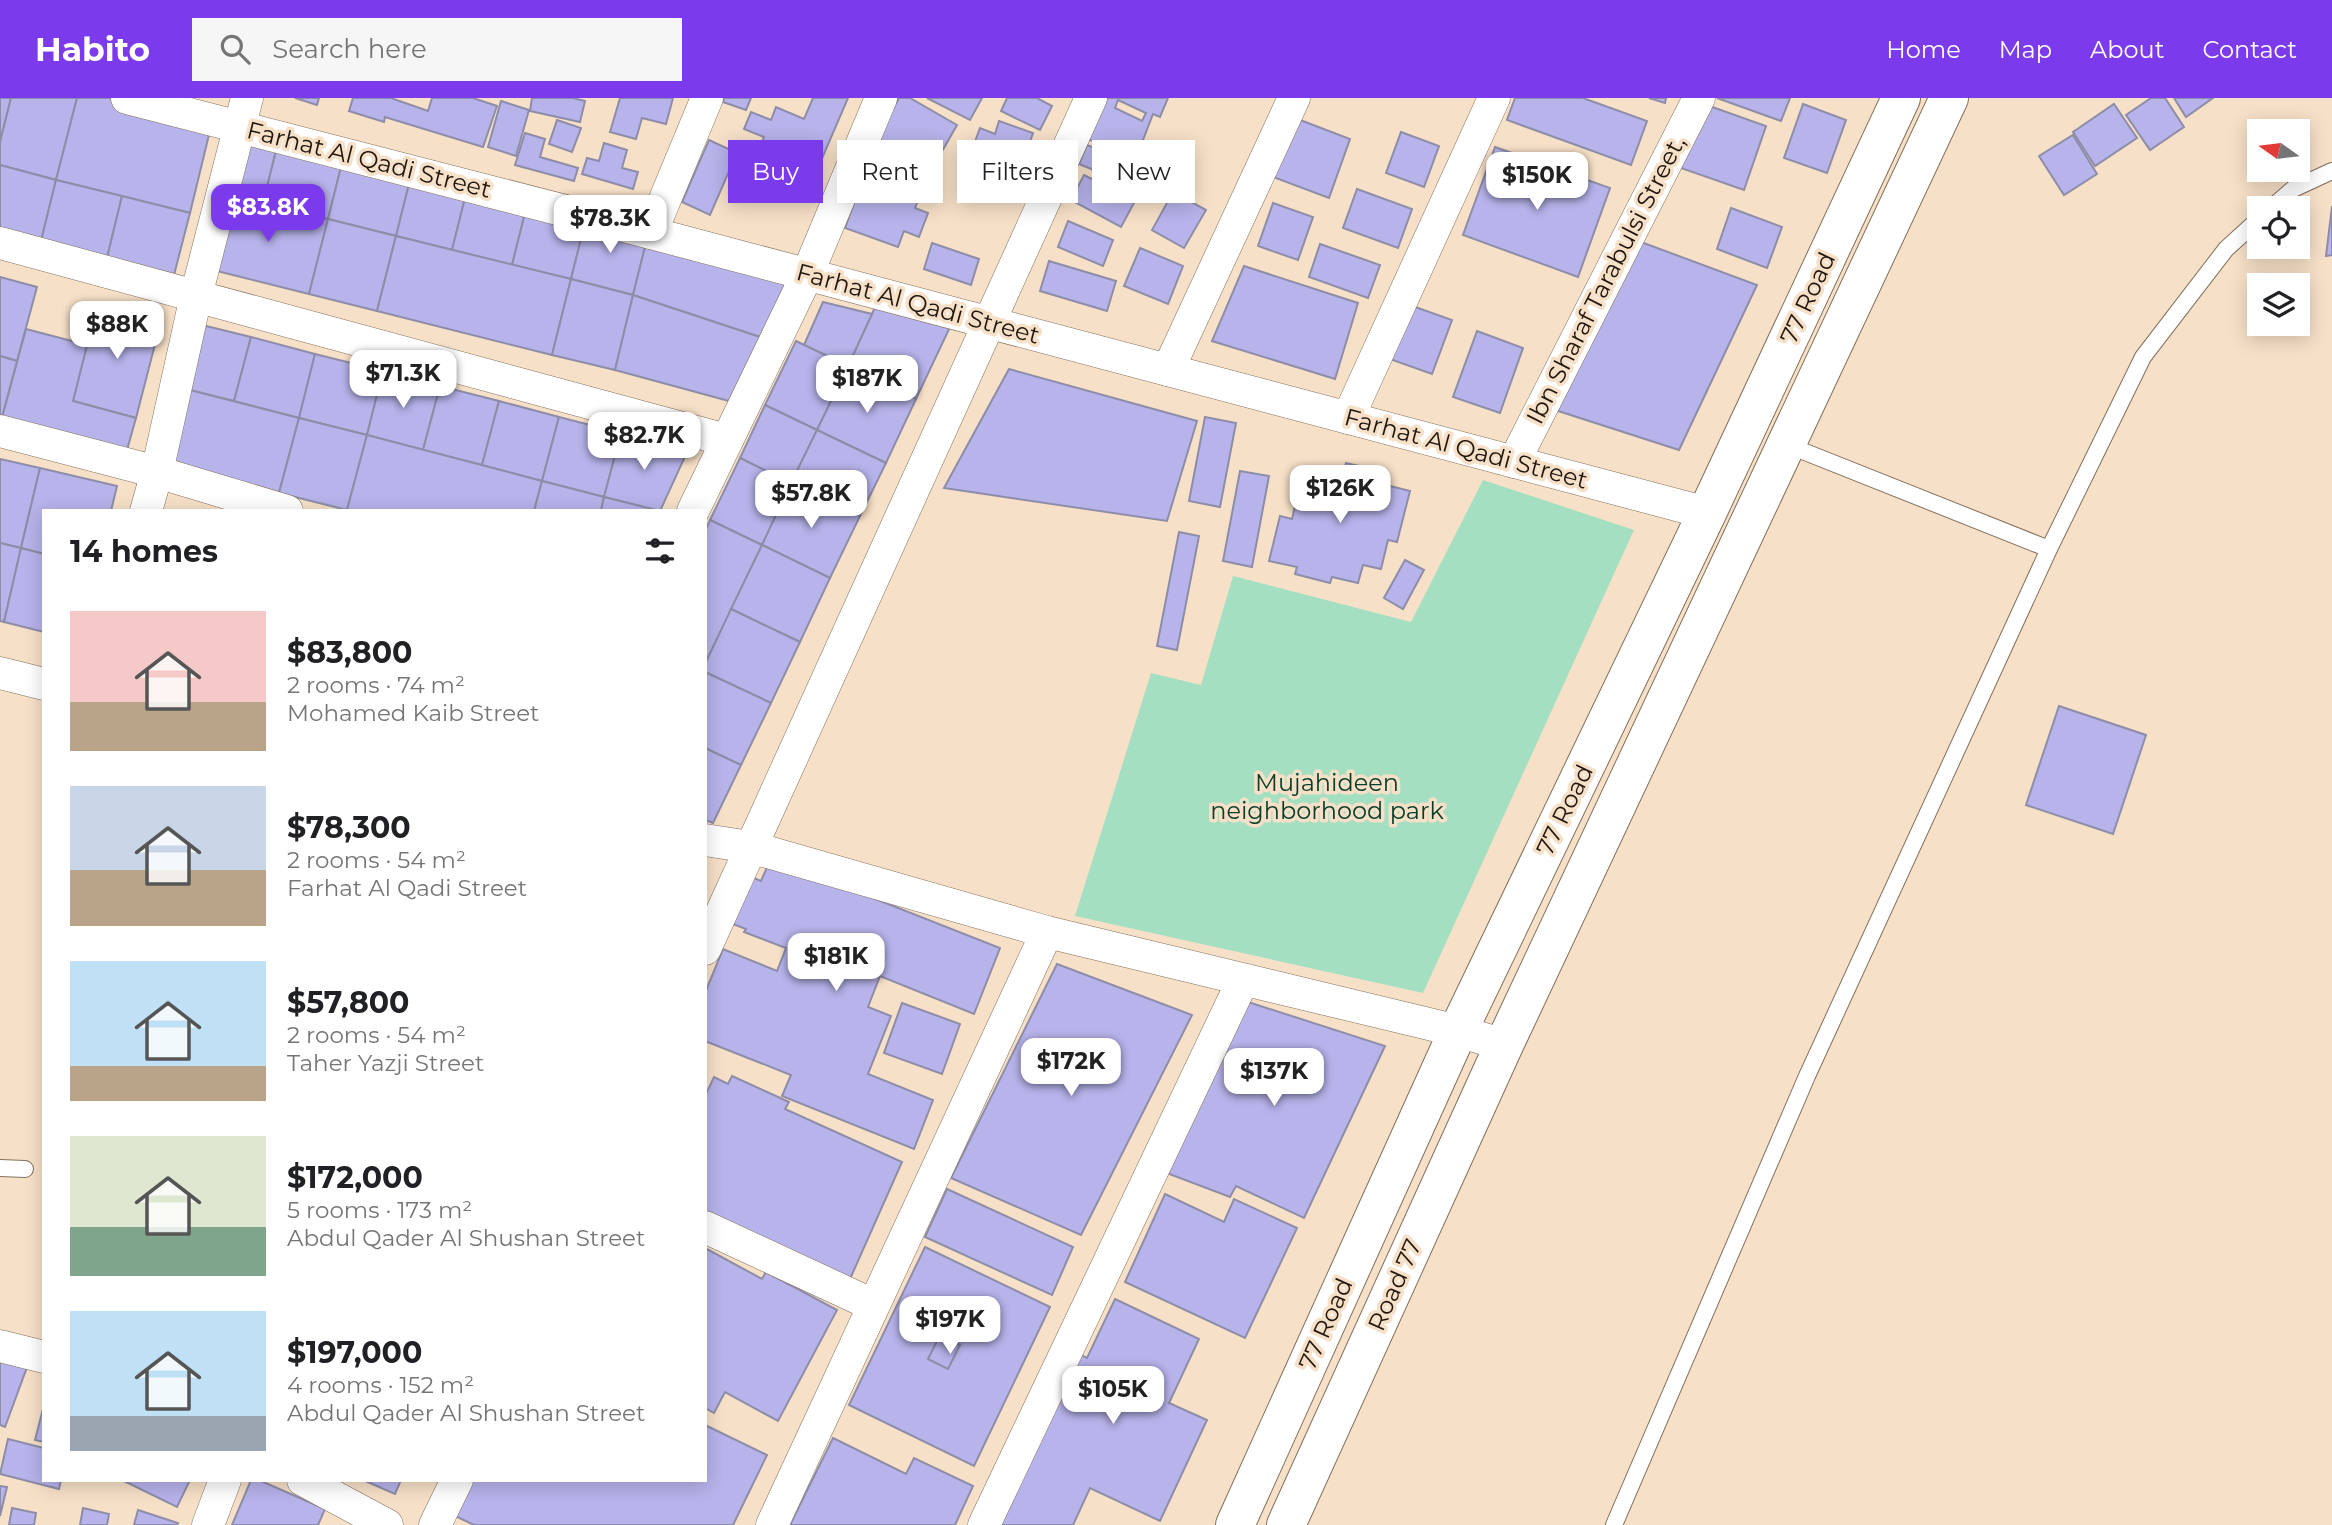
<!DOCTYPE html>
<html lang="en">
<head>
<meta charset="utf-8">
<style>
  :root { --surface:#fff; --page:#f6f6f6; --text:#202124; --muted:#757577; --accent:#7c3aed }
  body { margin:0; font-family:Montserrat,sans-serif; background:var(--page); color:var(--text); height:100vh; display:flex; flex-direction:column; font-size:26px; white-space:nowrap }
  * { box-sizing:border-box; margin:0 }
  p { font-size:23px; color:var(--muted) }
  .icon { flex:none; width:38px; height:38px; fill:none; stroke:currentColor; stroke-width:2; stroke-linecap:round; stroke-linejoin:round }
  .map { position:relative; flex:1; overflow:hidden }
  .side { position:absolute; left:42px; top:411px; width:665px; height:973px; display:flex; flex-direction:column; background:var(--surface); border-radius:0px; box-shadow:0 4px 18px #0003 }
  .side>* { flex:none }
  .guide { position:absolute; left:728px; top:42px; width:665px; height:63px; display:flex; gap:14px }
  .needle { width:46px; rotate:284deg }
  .fabs { position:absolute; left:2247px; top:21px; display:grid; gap:14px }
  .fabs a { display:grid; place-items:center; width:63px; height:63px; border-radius:0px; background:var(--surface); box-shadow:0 4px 18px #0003; font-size:35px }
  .price { position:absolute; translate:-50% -60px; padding:0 16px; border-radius:14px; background:#fff; color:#222; font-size:23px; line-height:46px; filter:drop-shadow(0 2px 4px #0008) }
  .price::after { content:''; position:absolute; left:50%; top:42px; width:21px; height:16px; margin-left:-10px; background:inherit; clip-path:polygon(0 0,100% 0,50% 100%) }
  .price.active { background:var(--accent); color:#fff }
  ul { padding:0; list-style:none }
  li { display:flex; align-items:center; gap:21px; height:175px; padding:0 28px }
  li span { display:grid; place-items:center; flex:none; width:196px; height:140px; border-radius:0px; color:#555 }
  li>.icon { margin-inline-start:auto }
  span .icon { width:84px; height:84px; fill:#fffc; stroke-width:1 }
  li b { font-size:30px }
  h2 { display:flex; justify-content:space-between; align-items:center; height:84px; padding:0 28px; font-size:30px }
  .pill { padding:0 24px; border-radius:0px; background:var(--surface); box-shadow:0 4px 18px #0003; font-size:24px; line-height:63px }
  .pill.active { background:var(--accent); color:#fff }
  header { display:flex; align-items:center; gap:42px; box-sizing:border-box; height:98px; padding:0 35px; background:var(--accent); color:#fff }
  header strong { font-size:33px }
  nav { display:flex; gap:38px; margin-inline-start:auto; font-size:24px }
  .search { width:490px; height:63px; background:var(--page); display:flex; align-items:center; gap:18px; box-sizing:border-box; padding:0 24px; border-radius:0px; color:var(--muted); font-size:26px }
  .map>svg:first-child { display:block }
</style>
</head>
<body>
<header>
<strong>Habito</strong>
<div class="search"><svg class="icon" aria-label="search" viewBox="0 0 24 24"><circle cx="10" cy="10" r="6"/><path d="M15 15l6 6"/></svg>Search here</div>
<nav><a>Home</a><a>Map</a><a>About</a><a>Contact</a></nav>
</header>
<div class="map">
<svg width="2332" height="1427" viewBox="0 0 2332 1427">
  <rect width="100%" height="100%" fill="#f7e0c8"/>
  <path fill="#a4dfc2" d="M1483 382 1634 432 1423 895 1075 818 1151 575 1201 587 1233 478 1411 524Z"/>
  <g fill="#b7b3eb" stroke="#8e8da8" stroke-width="2" fill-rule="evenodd">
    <path d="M0 0H11L0 44Z"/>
    <path d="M11 0H77L56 82 0 67V44Z"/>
    <path d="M77 0H151L214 16 190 115 56 82Z"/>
    <path d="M295 0H319L317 7Z"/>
    <path d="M353 0H391L428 13 432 0H473L497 8 483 49 385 19 384 24 349 13Z"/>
    <path d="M532 0H573L585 3 580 24 530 13Z"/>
    <path d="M620 0H673L666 26 642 20 636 41 610 34Z"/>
    <path d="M724 0H751L746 12 723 4Z"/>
    <path d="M813 0H848L808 93 791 86 795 75 755 58 764 39 744 31 751 14 771 22 776 9 804 21Z"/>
    <path d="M899 0H910L957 27 932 71 877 40Z"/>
    <path d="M927 0H982L970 22Z"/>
    <path d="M1007 0H1037L1052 8 1040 32 1001 13Z"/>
    <path d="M1097 0H1168L1160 19 1153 16 1136 60 1082 39ZM1118 2 1146 15 1142 23 1115 10Z"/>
    <path d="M1515 0H1583L1647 23 1631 67 1507 22Z"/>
    <path d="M1649 0H1666L1665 5Z"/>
    <path d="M1717 0H1790L1781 23Z"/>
    <path d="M2151 0H2165L2184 29 2150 52 2126 17Z"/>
    <path d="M2174 0H2213L2186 19Z"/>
    <path d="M501 3 529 12 516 58 488 49Z"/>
    <path d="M1701 5 1766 28 1744 92 1678 69Z"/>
    <path d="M1803 6 1846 22 1827 75 1784 60Z"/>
    <path d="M2114 6 2137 40 2095 68 2073 34Z"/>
    <path d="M1295 20 1350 41 1329 100 1273 79Z"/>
    <path d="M557 22 581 30 572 54 549 46Z"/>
    <path d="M999 23 1033 35 1026 55 999 45 995 57 973 49 980 30 995 36Z"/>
    <path d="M244 32 279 41 263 105 228 96Z"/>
    <path d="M1401 34 1439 48 1424 89 1386 75Z"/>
    <path d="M525 35 545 41 540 59 578 70 574 83 515 67Z"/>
    <path d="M2073 37 2097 76 2064 97 2039 58Z"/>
    <path d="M279 41 344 57 328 121 263 105Z"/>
    <path d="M709 42 737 55 710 117 682 104Z"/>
    <path d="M604 45 627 52 622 70 638 74 633 91 582 76 587 60 599 63Z"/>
    <path d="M1087 47 1128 64 1120 83 1079 66Z"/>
    <path d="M1156 47 1184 64 1163 99 1135 83Z"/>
    <path d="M1495 49 1610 90 1578 179 1463 137Z"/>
    <path d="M344 57 412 74 396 138 328 121Z"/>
    <path d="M0 67 56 82 41 143 0 133Z"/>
    <path d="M868 67 936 92 932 104 919 100 915 110 928 115 919 139 904 133 898 149 845 130Z"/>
    <path d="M412 74 468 88 452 152 396 138Z"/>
    <path d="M1084 77 1135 103 1121 129 1071 102Z"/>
    <path d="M56 82 122 98 107 160 41 143Z"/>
    <path d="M468 88 528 103 512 167 452 152Z"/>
    <path d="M1357 91 1412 111 1398 150 1343 130Z"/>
    <path d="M1173 94 1206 112 1184 150 1152 132Z"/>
    <path d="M228 96 328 121 309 196 209 171Z"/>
    <path d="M122 98 190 115 174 177 107 160Z"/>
    <path d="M528 103 587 117 571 181 512 167Z"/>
    <path d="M1273 105 1313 119 1298 162 1258 148Z"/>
    <path d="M2332 108V157L2326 158Z"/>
    <path d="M1731 110 1782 129 1767 170 1717 151Z"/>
    <path d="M587 117 649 133 633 197 571 181Z"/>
    <path d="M328 121 396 138 377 213 309 196Z"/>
    <path d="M1068 123 1113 142 1103 168 1058 149Z"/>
    <path d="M649 133 789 178 760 239 633 197Z"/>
    <path d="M1614 134 1757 187 1679 352 1549 310Z"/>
    <path d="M396 138 571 181 552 257 377 213Z"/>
    <path d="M932 145 979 161 971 187 924 171Z"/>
    <path d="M1320 146 1380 167 1368 200 1309 179Z"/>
    <path d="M1140 150 1183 168 1168 206 1124 188Z"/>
    <path d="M1049 163 1116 183 1107 213 1040 193Z"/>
    <path d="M1244 168 1358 205 1335 281 1212 243Z"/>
    <path d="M0 179 37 189 17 263 0 258Z"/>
    <path d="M571 181 633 197 615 272 552 257Z"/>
    <path d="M882 194 951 227 916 301 848 268Z"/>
    <path d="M633 197 760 239 729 303 615 272Z"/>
    <path d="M823 204 872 216 848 268 804 247Z"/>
    <path d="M1404 205 1452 222 1432 276 1384 259Z"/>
    <path d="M97 206 161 223 136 320 73 303Z"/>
    <path d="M202 227 251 239 234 303 186 291Z"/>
    <path d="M26 231 87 247 73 303 136 320 127 352 2 319Z"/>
    <path d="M1477 233 1523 250 1500 315 1453 299Z"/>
    <path d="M251 239 315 256 299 320 234 303Z"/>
    <path d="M796 243 848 268 817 332 765 307Z"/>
    <path d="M315 256 383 273 367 337 299 320Z"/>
    <path d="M0 258 17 263 2 319 0 318Z"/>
    <path d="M848 268 916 301 886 365 817 332Z"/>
    <path d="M1009 271 1197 323 1167 423 944 390Z"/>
    <path d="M383 273 440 288 423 352 367 337Z"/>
    <path d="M440 288 499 303 482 367 423 352Z"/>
    <path d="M186 291 299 320 279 395 166 366Z"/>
    <path d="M499 303 559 319 542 383 482 367Z"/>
    <path d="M765 307 817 332 791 385 740 360Z"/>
    <path d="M559 319 621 335 604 399 542 383Z"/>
    <path d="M1205 319 1236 325 1220 409 1189 403Z"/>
    <path d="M299 320 367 337 347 412 279 395Z"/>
    <path d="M817 332 886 365 860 418 791 385Z"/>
    <path d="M621 335 688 352 660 413 604 399Z"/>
    <path d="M367 337 542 383 534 413 347 412Z"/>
    <path d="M740 360 791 385 762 447 710 422Z"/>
    <path d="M0 361 40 370 21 450 0 445Z"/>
    <path d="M1346 365 1381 373 1378 385 1410 393 1397 444 1388 442 1381 471 1363 467 1358 485 1332 479 1330 485 1295 476 1297 469 1269 463 1280 418 1292 421 1301 382 1316 386 1320 371 1343 377Z"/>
    <path d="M40 370 117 388 111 413H44V456L21 450Z"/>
    <path d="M1240 373 1269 378 1252 469 1223 463Z"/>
    <path d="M542 383 604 399 601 413H534Z"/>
    <path d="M791 385 860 418 830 480 762 447Z"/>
    <path d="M604 399 660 413H601Z"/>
    <path d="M710 422 762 447 705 566V433Z"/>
    <path d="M1179 434 1199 438 1177 552 1157 548Z"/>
    <path d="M0 445 21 450 4 524 0 523Z"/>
    <path d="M762 447 830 480 800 544 731 511Z"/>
    <path d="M21 450 44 456V534L4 524Z"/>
    <path d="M1405 462 1424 472 1403 511 1384 500Z"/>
    <path d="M731 511 800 544 771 605 705 574V566Z"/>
    <path d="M705 574 771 605 741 667 705 650Z"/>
    <path d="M2059 608 2146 637 2113 736 2026 707Z"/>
    <path d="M705 650 741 667 713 725 705 722Z"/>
    <path d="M771 760 1000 850 974 916 880 878 868 909 891 918 868 976 933 1002 914 1051 782 998 791 977 705 943V895L723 851 777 873 786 850 744 834 746 831 730 825 749 778 761 783Z"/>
    <path d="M1057 866 1192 917 1081 1137 951 1080Z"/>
    <path d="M1245 903 1385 948 1304 1120 1236 1088 1230 1099 1164 1074Z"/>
    <path d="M902 905 960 926 942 976 884 955Z"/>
    <path d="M732 978 789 1004 785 1011 902 1064 850 1181 705 1115V998L714 979 728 986Z"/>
    <path d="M947 1091 1073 1149 1052 1197 925 1139Z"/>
    <path d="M1165 1096 1224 1124 1234 1101 1297 1130 1245 1240 1125 1184Z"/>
    <path d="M925 1149 1050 1209 974 1368 849 1307Z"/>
    <path d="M705 1150 762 1181 766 1174 837 1212 778 1323 725 1294 714 1315 705 1310Z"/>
    <path d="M1115 1201 1199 1241 1169 1305 1207 1322 1160 1423 1090 1390 1073 1427H998L1079 1256 1087 1260Z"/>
    <path d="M940 1237 960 1247 948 1271 928 1261Z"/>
    <path d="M0 1251 30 1261 5 1329 0 1327Z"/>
    <path d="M44 1307V1344L35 1342Z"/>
    <path d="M705 1327 767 1357 733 1427H474L447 1414 463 1382H705Z"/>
    <path d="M833 1340 906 1376 914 1360 973 1388 955 1427H790Z"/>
    <path d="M8 1341 44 1350V1382H61L59 1391 0 1376Z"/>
    <path d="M122 1382H190L177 1409Z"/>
    <path d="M251 1382H259L325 1411 318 1427H232Z"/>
    <path d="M363 1382H401L395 1396Z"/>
    <path d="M0 1388 7 1389 0 1418Z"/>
    <path d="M12 1410 36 1415 34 1427H9Z"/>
    <path d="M83 1410 109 1416 107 1427H80Z"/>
    <path d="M138 1412 178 1425 177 1427H134Z"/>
  </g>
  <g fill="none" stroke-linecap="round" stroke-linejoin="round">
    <defs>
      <g id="service">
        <path d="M2271 110 2293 91 2332 73"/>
        <path d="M2049 451 2143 259 2226 151 2259 121"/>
        <path d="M0 1070 25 1071"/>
        <path d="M1614 1427 1807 978 2049 451 1785 346"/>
      </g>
      <g id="minor">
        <path d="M127 0 651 135 1707 415"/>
        <path d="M651 135 707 0"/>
        <path d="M0 145 726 342"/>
        <path d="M1168 272 1294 0"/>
        <path d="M1348 320 1494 0"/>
        <path d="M0 333 157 374 287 413"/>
        <path d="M1514 364 1699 0"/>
        <path d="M146 413 157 374 196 198 247 0"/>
        <path d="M693 413 807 177 881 0"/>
        <path d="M0 575 44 586"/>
        <path d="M705 742 750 749 1047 834 1458 933 1504 947"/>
        <path d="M705 851 1091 0"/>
        <path d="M705 1129 873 1207"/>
        <path d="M0 1248 44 1259"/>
        <path d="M303 1382 387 1427"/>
        <path d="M208 1427 225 1382"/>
        <path d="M435 1427 457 1382"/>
        <path d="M772 1427 1047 834"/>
        <path d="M984 1427 1243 882"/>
      </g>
      <g id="secondary">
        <path d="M1235 1427 1458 933 1707 415 1901 0"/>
        <path d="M1286 1427 1504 947 1949 0"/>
      </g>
    </defs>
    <use href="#service" stroke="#836f5a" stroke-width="18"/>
    <use href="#minor" stroke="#836f5a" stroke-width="33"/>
    <use href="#secondary" stroke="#836f5a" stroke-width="40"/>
    <use href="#service" stroke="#fff" stroke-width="16"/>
    <use href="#minor" stroke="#fff" stroke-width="32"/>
    <use href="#secondary" stroke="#fff" stroke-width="38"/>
  </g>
  <g text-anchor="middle" stroke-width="7" stroke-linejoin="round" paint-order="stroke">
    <g font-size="24" fill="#1f170f" stroke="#f7e0c8">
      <text transform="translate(369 62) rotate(14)" y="8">Farhat Al Qadi Street</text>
      <text transform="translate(1606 182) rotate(-63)" y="8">Ibn Sharaf Tarabulsi Street,</text>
      <text transform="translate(1808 200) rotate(-65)" y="8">77 Road</text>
      <text transform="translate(918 206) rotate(15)" y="8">Farhat Al Qadi Street</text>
      <text transform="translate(1466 351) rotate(15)" y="8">Farhat Al Qadi Street</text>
      <text transform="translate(1565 712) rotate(-64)" y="8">77 Road</text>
      <text transform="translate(1395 1187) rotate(-66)" y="8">Road 77</text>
      <text transform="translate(1326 1226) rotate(-66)" y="8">77 Road</text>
    </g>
    <g font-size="24" fill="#073e2a" stroke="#f7e0c8">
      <text x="1327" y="693">Mujahideen<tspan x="1327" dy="28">neighborhood park</tspan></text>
    </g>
  </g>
</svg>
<div class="fabs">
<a><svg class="needle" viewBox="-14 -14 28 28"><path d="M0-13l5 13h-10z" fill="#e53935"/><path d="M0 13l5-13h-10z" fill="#757577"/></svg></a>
<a><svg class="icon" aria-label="locate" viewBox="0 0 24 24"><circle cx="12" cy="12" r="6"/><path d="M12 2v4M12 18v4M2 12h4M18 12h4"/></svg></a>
<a><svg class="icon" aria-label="layers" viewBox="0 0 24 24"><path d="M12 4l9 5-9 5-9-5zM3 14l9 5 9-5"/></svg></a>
</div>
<b class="price" style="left:1537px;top:114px">$150K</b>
<b class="price active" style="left:268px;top:146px">$83.8K</b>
<b class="price" style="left:610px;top:157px">$78.3K</b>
<b class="price" style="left:117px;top:263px">$88K</b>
<b class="price" style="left:403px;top:312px">$71.3K</b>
<b class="price" style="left:867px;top:317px">$187K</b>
<b class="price" style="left:644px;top:374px">$82.7K</b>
<b class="price" style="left:1340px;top:427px">$126K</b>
<b class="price" style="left:811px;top:432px">$57.8K</b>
<b class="price" style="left:836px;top:895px">$181K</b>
<b class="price" style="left:1071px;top:1000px">$172K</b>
<b class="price" style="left:1274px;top:1010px">$137K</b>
<b class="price" style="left:950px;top:1258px">$197K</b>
<b class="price" style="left:1113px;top:1328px">$105K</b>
<div class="guide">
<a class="pill active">Buy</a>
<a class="pill">Rent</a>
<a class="pill">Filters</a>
<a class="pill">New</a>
</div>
<section class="side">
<h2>14 homes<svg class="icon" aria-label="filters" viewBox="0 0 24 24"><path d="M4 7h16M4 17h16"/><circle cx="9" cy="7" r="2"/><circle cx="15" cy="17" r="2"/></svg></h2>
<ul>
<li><span style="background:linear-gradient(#f6c9c9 65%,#b9a48a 0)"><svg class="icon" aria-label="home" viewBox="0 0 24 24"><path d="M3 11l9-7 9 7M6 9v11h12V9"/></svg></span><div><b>$83,800</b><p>2 rooms · 74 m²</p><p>Mohamed Kaib Street</p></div></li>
<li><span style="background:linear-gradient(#c9d6e8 60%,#b9a48a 0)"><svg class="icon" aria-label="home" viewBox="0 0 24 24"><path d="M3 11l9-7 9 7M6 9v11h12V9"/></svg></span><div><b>$78,300</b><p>2 rooms · 54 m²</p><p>Farhat Al Qadi Street</p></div></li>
<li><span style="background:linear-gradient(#bfe0f5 75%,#b9a48a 0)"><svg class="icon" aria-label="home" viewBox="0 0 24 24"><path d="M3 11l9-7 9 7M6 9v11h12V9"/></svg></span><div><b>$57,800</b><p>2 rooms · 54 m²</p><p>Taher Yazji Street</p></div></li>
<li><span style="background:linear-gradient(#dfe7d0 65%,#7fa58c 0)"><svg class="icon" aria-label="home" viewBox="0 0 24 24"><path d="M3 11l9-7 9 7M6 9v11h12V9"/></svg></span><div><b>$172,000</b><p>5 rooms · 173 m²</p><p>Abdul Qader Al Shushan Street</p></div></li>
<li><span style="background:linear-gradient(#bfe0f5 75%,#9aa5b1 0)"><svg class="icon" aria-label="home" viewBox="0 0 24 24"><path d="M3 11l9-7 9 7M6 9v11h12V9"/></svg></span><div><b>$197,000</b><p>4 rooms · 152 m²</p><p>Abdul Qader Al Shushan Street</p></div></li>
</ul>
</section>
</div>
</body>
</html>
